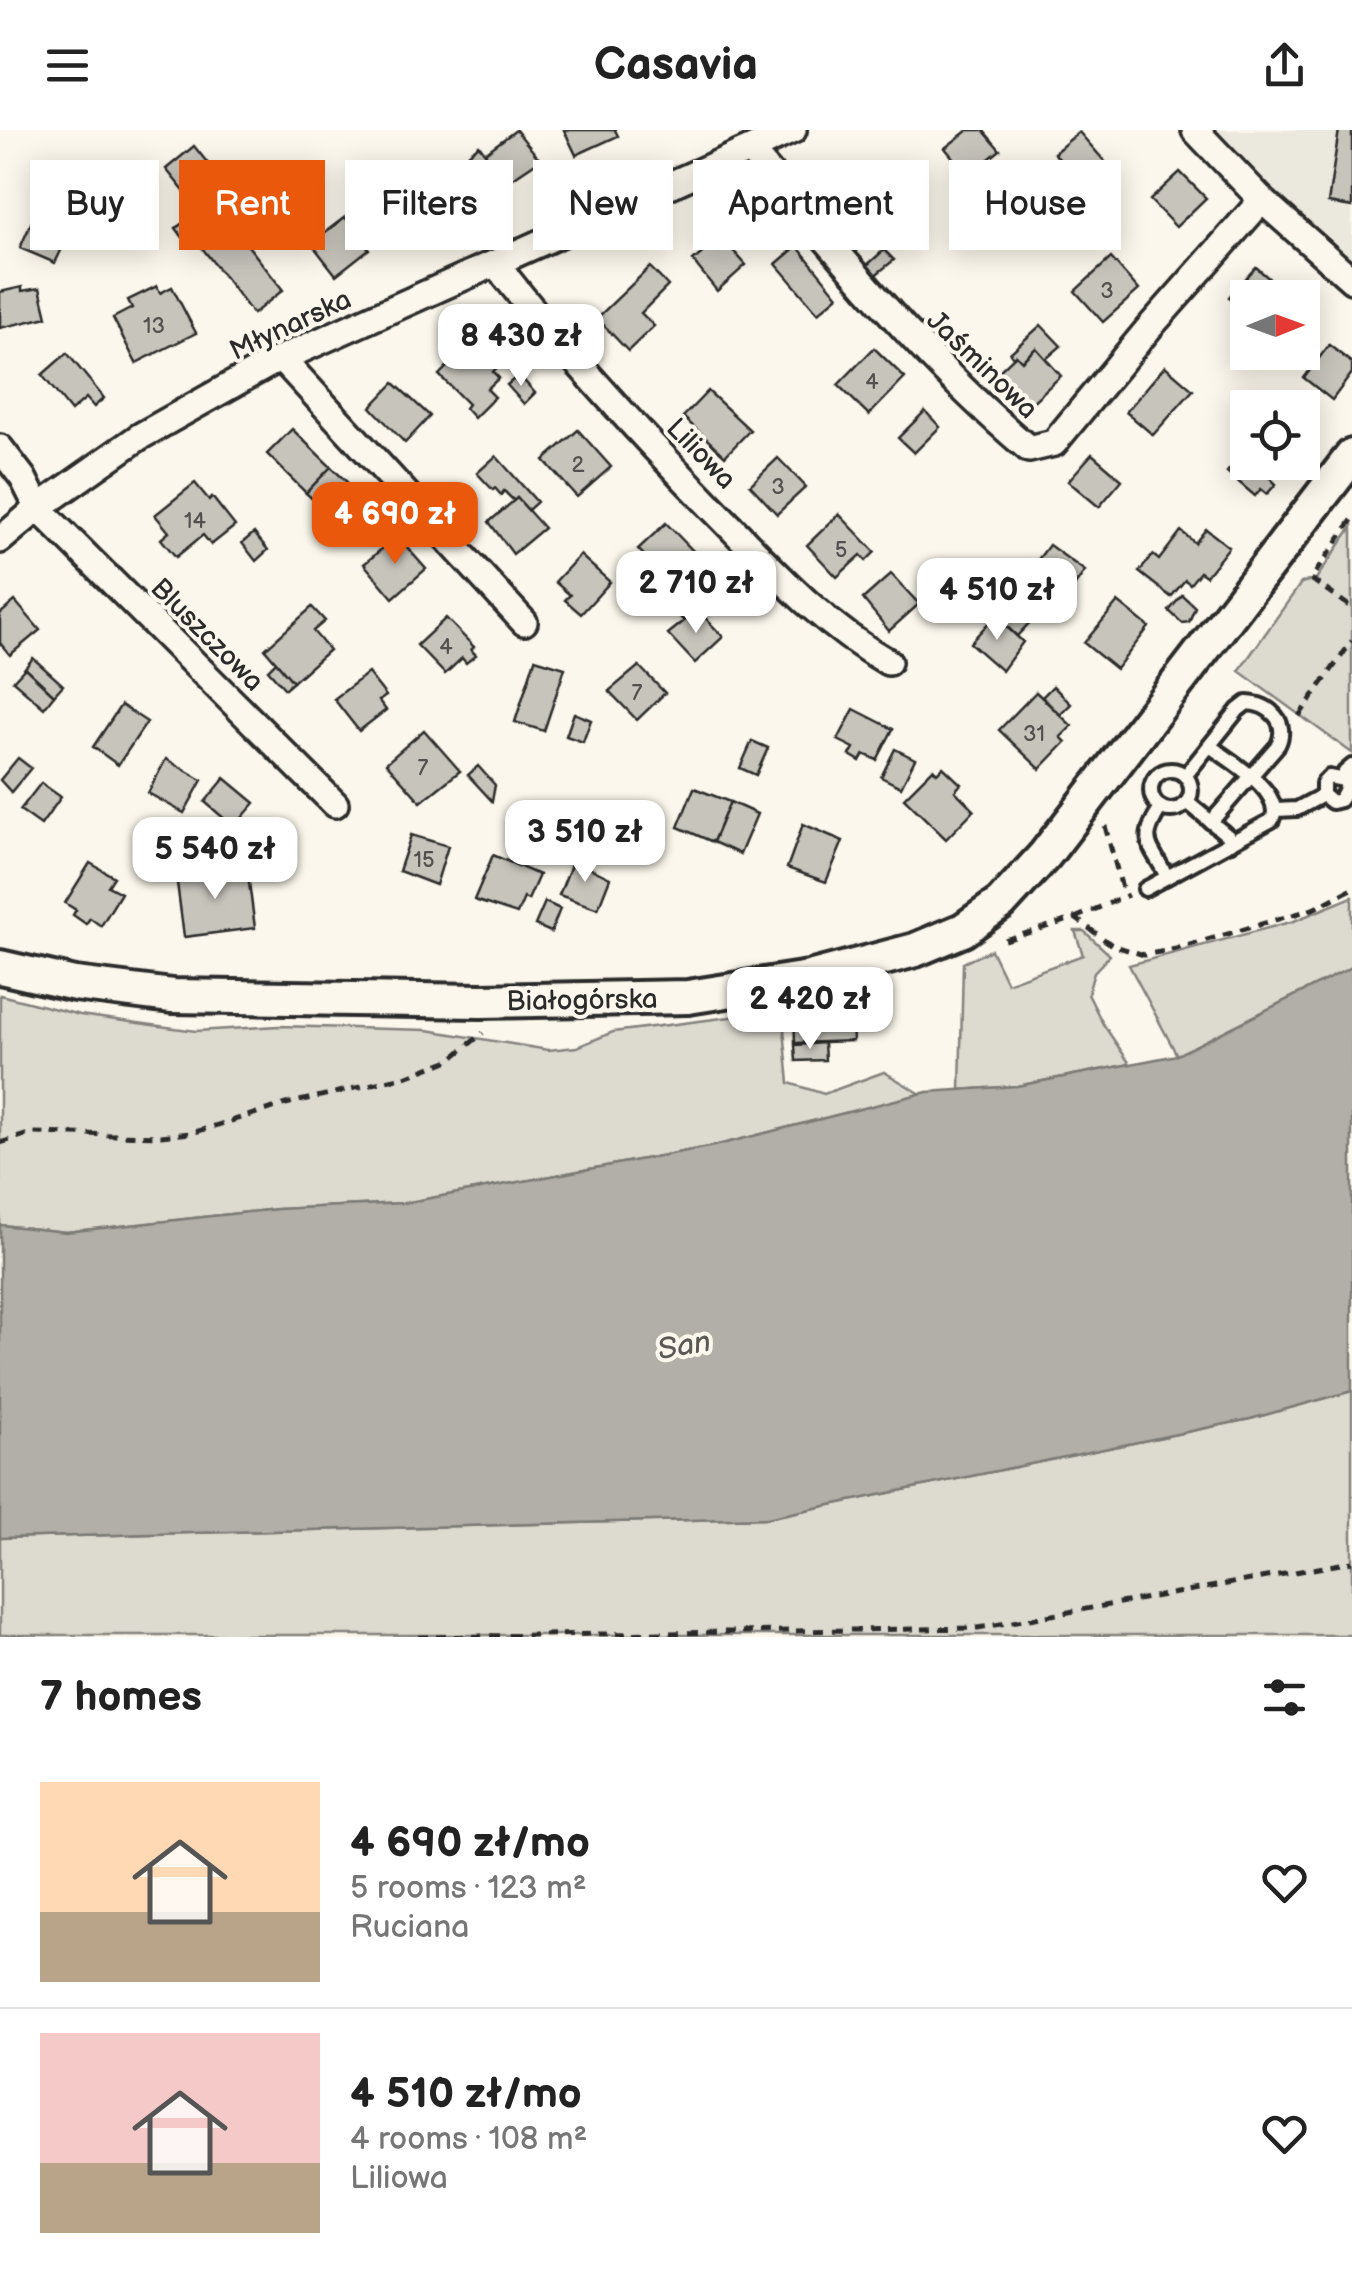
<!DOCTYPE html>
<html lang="en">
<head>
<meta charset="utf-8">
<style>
  :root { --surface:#fff; --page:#f2f2f2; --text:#222; --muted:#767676; --line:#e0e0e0; --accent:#ea580c }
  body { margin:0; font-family:"Balsamiq Sans",sans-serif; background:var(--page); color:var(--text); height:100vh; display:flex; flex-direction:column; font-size:38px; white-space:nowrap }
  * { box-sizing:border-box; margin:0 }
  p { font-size:32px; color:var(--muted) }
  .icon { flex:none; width:55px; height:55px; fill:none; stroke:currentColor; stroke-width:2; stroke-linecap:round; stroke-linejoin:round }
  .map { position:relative; height:1507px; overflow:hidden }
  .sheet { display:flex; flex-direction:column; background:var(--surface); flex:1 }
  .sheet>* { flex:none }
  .top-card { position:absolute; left:30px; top:30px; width:1292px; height:90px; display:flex; gap:20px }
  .needle { width:65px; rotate:89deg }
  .controls { position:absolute; left:1230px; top:150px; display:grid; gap:20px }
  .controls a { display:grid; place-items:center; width:90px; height:90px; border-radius:0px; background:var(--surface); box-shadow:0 5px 25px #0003; font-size:50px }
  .price { position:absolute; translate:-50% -85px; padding:0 22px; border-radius:20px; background:#fff; color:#222; font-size:32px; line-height:65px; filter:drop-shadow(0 2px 5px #0008) }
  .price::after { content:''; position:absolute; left:50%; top:60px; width:30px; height:22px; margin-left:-15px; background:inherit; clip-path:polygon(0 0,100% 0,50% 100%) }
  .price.current { background:var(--accent); color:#fff }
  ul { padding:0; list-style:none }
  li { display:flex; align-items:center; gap:30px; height:250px; padding:0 40px }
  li+li { border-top:2px solid var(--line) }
  li span { display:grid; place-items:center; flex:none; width:280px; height:200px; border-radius:0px; color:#555 }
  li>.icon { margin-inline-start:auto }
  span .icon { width:120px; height:120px; fill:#fffc; stroke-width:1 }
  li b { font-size:42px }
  h2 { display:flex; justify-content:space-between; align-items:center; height:120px; padding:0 40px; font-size:42px }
  .tag { padding:0 35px; border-radius:0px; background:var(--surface); box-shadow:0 5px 25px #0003; font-size:35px; line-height:90px }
  .tag.current { background:var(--accent); color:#fff }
  header { display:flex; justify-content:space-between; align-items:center; height:130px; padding:0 40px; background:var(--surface); font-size:45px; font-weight:700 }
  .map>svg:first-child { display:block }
</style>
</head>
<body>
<header><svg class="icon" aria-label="menu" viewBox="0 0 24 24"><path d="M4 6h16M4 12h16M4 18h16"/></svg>Casavia<svg class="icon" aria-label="share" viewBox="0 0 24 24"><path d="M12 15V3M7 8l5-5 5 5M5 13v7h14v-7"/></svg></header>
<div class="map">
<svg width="1352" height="1507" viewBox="0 0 1352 1507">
  <rect width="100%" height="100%" fill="#fbf7ec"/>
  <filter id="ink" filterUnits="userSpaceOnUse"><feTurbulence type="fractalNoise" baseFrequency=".01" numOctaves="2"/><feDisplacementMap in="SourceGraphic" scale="20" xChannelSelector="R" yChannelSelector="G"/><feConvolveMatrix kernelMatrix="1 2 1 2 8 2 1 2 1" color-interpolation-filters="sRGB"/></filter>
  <g filter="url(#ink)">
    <path fill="#ebe8de" d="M1213 0H1352V136L1298 89Z"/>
    <g fill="#dddad0" stroke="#84827e" stroke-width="2.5">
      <path d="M1352 397V623L1239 541 1301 453 1316 449Z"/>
      <path d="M1352 767V837L1177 925 1129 835 1294 791Z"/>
      <path d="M1075 801H1084L1110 825 1094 842 1088 864 1103 894 1130 934 1017 956 960 960 963 833 991 820 1007 853 1083 825Z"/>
      <path d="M0 865 80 885 196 901 278 896 427 900 548 920 577 917 613 902 746 885 782 877 789 953 824 964 884 942 921 964 714 1016 404 1073 277 1079 66 1102 0 1095Z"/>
      <path d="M1352 1261V1505H0V1408L767 1388 1250 1289Z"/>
    </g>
    <path fill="#b1afa7" stroke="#7b7a75" stroke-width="2.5" d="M1352 837V1261L1250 1289 767 1388 0 1408V1095L66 1102 277 1079 404 1073 714 1016 927 962 1017 956 1177 925Z"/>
    <g fill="#c7c4bc" stroke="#2b2b2b" stroke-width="2.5">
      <path d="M516 0 540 30 507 52 485 23Z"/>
      <path d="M564 0H615L618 6 576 25Z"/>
      <path d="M968 0H983L1000 20 968 46 945 18Z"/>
      <path d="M1339 0H1352V77L1328 73Z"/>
      <path d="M1079 2 1106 33 1082 55 1054 23Z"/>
      <path d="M479 15 502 46 471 72 446 42Z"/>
      <path d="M194 16 214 41 187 65 166 39Z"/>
      <path d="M874 37 898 64 864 95 840 67Z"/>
      <path d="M1180 42 1206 68 1176 97 1150 70Z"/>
      <path d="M402 45 434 87 398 115 367 74Z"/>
      <path d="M52 47 87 62 72 98 36 82Z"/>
      <path d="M220 65 240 94 234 98 283 160 253 184 196 110 189 116 176 98Z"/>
      <path d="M36 82 72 98 55 133 20 118Z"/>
      <path d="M345 87 369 119 336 145 311 113Z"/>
      <path d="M721 107 746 135 717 161 693 131Z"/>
      <path d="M797 116 838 166 818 183 776 134Z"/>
      <path d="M884 120 894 130 873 147 865 137Z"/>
      <path d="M1111 128 1139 160 1103 192 1075 161Z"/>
      <path d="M650 137 668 156 641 183 654 196 628 221 597 188Z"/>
      <path d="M1256 137 1281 159 1273 168H1248V184L1229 167Z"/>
      <path d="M157 156 160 163 172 157 196 203 136 233 113 188 132 178 128 170Z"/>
      <path d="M22 157V161L40 158 47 187 0 198V162Z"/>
      <path d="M1041 195 1061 216 1046 229 1036 218 1022 231 1016 225 1013 227 1010 223Z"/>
      <path d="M1329 215 1352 233V243L1332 270 1304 248Z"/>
      <path d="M467 216 477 226 484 219 499 235 493 242 499 248 487 259 495 267 474 288 465 278 468 274 439 245Z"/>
      <path d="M874 218 905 248 869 285 838 255Z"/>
      <path d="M1036 218 1061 246 1028 276 997 243 1016 225 1022 231Z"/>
      <path d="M67 223 104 268 94 277 86 268 71 281 42 245Z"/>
      <path d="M1165 236 1193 260 1153 305 1126 282Z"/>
      <path d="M519 245 535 263 524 274 507 255Z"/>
      <path d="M394 253 430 286 405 313 371 277Z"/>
      <path d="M708 261 750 300 725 326 683 287Z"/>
      <path d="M925 281 940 297 914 323 898 308Z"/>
      <path d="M292 299 331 337 306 363 267 324Z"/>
      <path d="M578 300 611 337 577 367 544 330Z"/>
      <path d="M1248 317V332L1281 335 1270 348 1276 354 1267 364 1261 359 1255 366 1227 342Z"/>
      <path d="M1092 324 1122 350 1099 377 1068 351Z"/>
      <path d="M496 326 537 372 528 380 517 368 514 371 504 361 501 365 495 358 493 360 477 343Z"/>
      <path d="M778 328 806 357 777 384 750 355Z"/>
      <path d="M331 337 347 352 322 378 306 363Z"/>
      <path d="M195 353 209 370 212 367 235 396 211 415 203 405 176 427 161 409 169 402 155 385Z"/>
      <path d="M517 368 544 398 513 424 489 392Z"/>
      <path d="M839 384 875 422 866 431 861 425 837 447 807 415Z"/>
      <path d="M666 393 698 426 689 435 683 429 665 447 638 419Z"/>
      <path d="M1206 399 1229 417 1206 446 1200 442 1190 454 1185 450 1171 467 1139 442 1153 425 1159 430 1181 401 1195 413Z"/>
      <path d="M254 403 268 420 256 431 242 413Z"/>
      <path d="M397 406 426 439 393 468 364 434Z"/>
      <path d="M1049 415 1085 441 1062 473 1025 447Z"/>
      <path d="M580 425 610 452 581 484 565 470 570 465 555 452Z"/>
      <path d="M891 444 919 474 889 501 863 469Z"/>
      <path d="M691 465 702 476 685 492 674 481Z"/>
      <path d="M1182 465 1195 477 1189 492 1182 493 1169 481Z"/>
      <path d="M1009 469 1032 490 1017 506 994 485Z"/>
      <path d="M15 471 40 500 10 525 0 513V484Z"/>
      <path d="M1118 472 1149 497 1116 539 1084 513Z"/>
      <path d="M312 477 325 491 313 501 329 520 293 552 265 519Z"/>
      <path d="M698 480 723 507 695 533 668 504Z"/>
      <path d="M995 486 1023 512 1002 541 970 513Z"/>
      <path d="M446 488 474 517 471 520 476 525 466 533 462 528 445 544 417 515Z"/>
      <path d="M33 528 63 555 54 565 25 538Z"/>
      <path d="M535 529 565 538 544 601 515 592Z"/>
      <path d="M276 532 293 552 285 559 268 540Z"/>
      <path d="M639 536 665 563 637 590 609 561Z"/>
      <path d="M25 538 54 565 44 578 13 551Z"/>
      <path d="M368 543 386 566 379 571 386 580 359 601 334 569Z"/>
      <path d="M1053 556 1071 574 1060 585 1042 567Z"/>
      <path d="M1036 562 1072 596 1061 607 1066 612 1040 639 999 600Z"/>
      <path d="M121 575 147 592 118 635 93 617Z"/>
      <path d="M854 579 893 599 877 630 864 624 860 631 850 625 854 618 838 610Z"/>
      <path d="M574 583 591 590 583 612 566 606Z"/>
      <path d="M424 600 460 641 421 672 386 633Z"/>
      <path d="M752 611 768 618 756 645 740 638Z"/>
      <path d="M895 619 915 629 901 657 881 647Z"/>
      <path d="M18 628 31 638 11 662 0 650Z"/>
      <path d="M166 629 202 650 184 683 148 663Z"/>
      <path d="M478 636 495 655 492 671 468 645Z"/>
      <path d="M943 637 961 654 955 661 974 680 946 709 904 668 933 639 937 643Z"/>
      <path d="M225 648 255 673 234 697 205 672Z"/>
      <path d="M41 653 61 667 41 695 20 680Z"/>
      <path d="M694 658 730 672 713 712 678 697Z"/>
      <path d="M730 672 757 684 740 724 713 712Z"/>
      <path d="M803 694 843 711 826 752 787 738Z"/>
      <path d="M411 705 448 716 436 755 399 741Z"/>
      <path d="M493 725 539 745 528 770 524 768 517 784 474 770Z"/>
      <path d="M573 730 610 748 598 779 559 765Z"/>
      <path d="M90 733 114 747 108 756 121 763 101 796 90 788 86 794 73 785 76 780 65 773Z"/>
      <path d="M247 737 255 798 184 807 176 745Z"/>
      <path d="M545 772 560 779 551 802 535 795Z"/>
      <path d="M851 875 853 911 795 913 794 877Z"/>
      <path d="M824 913 825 930 796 931 795 915Z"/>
    </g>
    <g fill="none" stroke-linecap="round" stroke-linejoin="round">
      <defs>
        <g id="service">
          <circle cx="1171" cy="660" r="20"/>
          <path d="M1185 646 1238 580 1247 573C1270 574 1289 592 1278 615L1211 692"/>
          <path d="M1344 650 1329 647 1323 653V665L1332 672 1340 670 1347 657"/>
          <path d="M1346 655 1345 642 1352 636"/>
          <path d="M1187 672 1228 706 1231 713"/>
          <path d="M1161 677C1138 713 1150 713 1167 747"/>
          <path d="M1276 680 1297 679 1323 665"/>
          <path d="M1145 759 1272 690C1285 662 1231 632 1210 616"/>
        </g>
        <g id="minor">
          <path d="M1195 0 1262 70 1352 150"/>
          <path d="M750 20C839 124 924 231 1029 319L1054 313 1149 198 1262 70"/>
          <path d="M495 133C565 223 641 305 720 386 773 440 821 494 888 532"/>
          <path d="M282 229 524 492"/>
          <path d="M0 318 23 348 38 378 335 674"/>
          <path d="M0 410 38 378 139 307 269 234 793 0"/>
        </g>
        <path id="tertiary" d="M0 837 75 854 172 866 481 871 688 867 809 848 915 820 963 800 1001 773 1045 725 1352 326"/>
      </defs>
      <use href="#service" stroke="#2b2b2b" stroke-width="20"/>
      <use href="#minor" stroke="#2b2b2b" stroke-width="32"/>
      <use href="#tertiary" stroke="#2b2b2b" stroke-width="40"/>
      <g stroke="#2b2b2b" stroke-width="5" stroke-dasharray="10 8" stroke-linecap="butt">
        <path d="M1352 390 1311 449 1352 478"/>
        <path d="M1299 586 1352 511"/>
        <path d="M1105 696 1123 762"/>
        <path d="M1075 788 1128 765"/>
        <path d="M1005 810 1075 788 1112 815 1144 825 1176 819 1313 779 1352 759"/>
        <path d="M0 1013 32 1003 161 1006 192 1003 286 974 408 946 450 930 483 903"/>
        <path d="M418 1507 978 1498 1352 1432"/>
      </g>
      <use href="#service" stroke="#fbf7ec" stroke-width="12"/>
      <use href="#minor" stroke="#fbf7ec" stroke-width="25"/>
      <use href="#tertiary" stroke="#fbf7ec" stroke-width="32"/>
    </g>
  </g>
  <g text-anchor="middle" stroke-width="8" stroke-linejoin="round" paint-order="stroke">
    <g font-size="22" fill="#52514f">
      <text x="1107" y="168">3</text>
      <text x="154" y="203">13</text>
      <text x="872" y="259">4</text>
      <text x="578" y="342">2</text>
      <text x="778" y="364">3</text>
      <text x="195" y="398">14</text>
      <text x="841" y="427">5</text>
      <text x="446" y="524">4</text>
      <text x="637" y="570">7</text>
      <text x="1034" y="611">31</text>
      <text x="423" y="645">7</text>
      <text x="424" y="737">15</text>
    </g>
    <g font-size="28" fill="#2b2b2b" stroke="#fbf7ec">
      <text transform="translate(290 194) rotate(-25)" y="10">Młynarska</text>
      <text transform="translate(983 234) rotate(44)" y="10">Jaśminowa</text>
      <text transform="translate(702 323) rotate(46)" y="10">Liliowa</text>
      <text transform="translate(208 504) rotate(45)" y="10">Bluszczowa</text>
      <text transform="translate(582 869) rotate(-1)" y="10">Białogórska</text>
    </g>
    <g font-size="30" font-style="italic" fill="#5a5956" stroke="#fbf7ec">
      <text transform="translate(684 1215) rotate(-10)" y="10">San</text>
    </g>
  </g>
</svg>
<div class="controls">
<a><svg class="needle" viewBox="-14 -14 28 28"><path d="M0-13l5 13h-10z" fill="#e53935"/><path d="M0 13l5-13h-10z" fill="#767676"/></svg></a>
<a><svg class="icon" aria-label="locate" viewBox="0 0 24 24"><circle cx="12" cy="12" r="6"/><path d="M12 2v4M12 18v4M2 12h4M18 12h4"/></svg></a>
</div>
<b class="price" style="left:521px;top:259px">8 430 zł</b>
<b class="price current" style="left:395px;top:437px">4 690 zł</b>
<b class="price" style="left:696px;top:506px">2 710 zł</b>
<b class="price" style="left:997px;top:513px">4 510 zł</b>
<b class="price" style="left:585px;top:755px">3 510 zł</b>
<b class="price" style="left:215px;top:772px">5 540 zł</b>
<b class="price" style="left:810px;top:922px">2 420 zł</b>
<div class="top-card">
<a class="tag">Buy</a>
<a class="tag current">Rent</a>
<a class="tag">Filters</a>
<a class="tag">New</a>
<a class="tag">Apartment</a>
<a class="tag">House</a>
</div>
</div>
<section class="sheet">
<h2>7 homes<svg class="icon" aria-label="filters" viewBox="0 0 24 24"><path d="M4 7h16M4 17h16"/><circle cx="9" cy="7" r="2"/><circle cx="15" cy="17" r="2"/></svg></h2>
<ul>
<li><span style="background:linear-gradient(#ffd9b3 65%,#b9a48a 0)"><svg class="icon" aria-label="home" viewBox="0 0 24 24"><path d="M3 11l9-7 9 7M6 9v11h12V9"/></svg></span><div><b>4 690 zł/mo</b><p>5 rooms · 123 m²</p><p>Ruciana</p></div><svg class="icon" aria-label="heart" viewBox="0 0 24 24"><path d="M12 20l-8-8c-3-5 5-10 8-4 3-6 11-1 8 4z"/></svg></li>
<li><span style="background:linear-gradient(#f6c9c9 65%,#b9a48a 0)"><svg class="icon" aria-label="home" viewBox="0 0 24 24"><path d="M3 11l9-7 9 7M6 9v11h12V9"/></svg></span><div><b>4 510 zł/mo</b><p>4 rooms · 108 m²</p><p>Liliowa</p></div><svg class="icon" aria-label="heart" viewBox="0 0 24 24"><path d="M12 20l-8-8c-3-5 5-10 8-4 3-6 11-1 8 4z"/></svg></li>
</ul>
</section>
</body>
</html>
